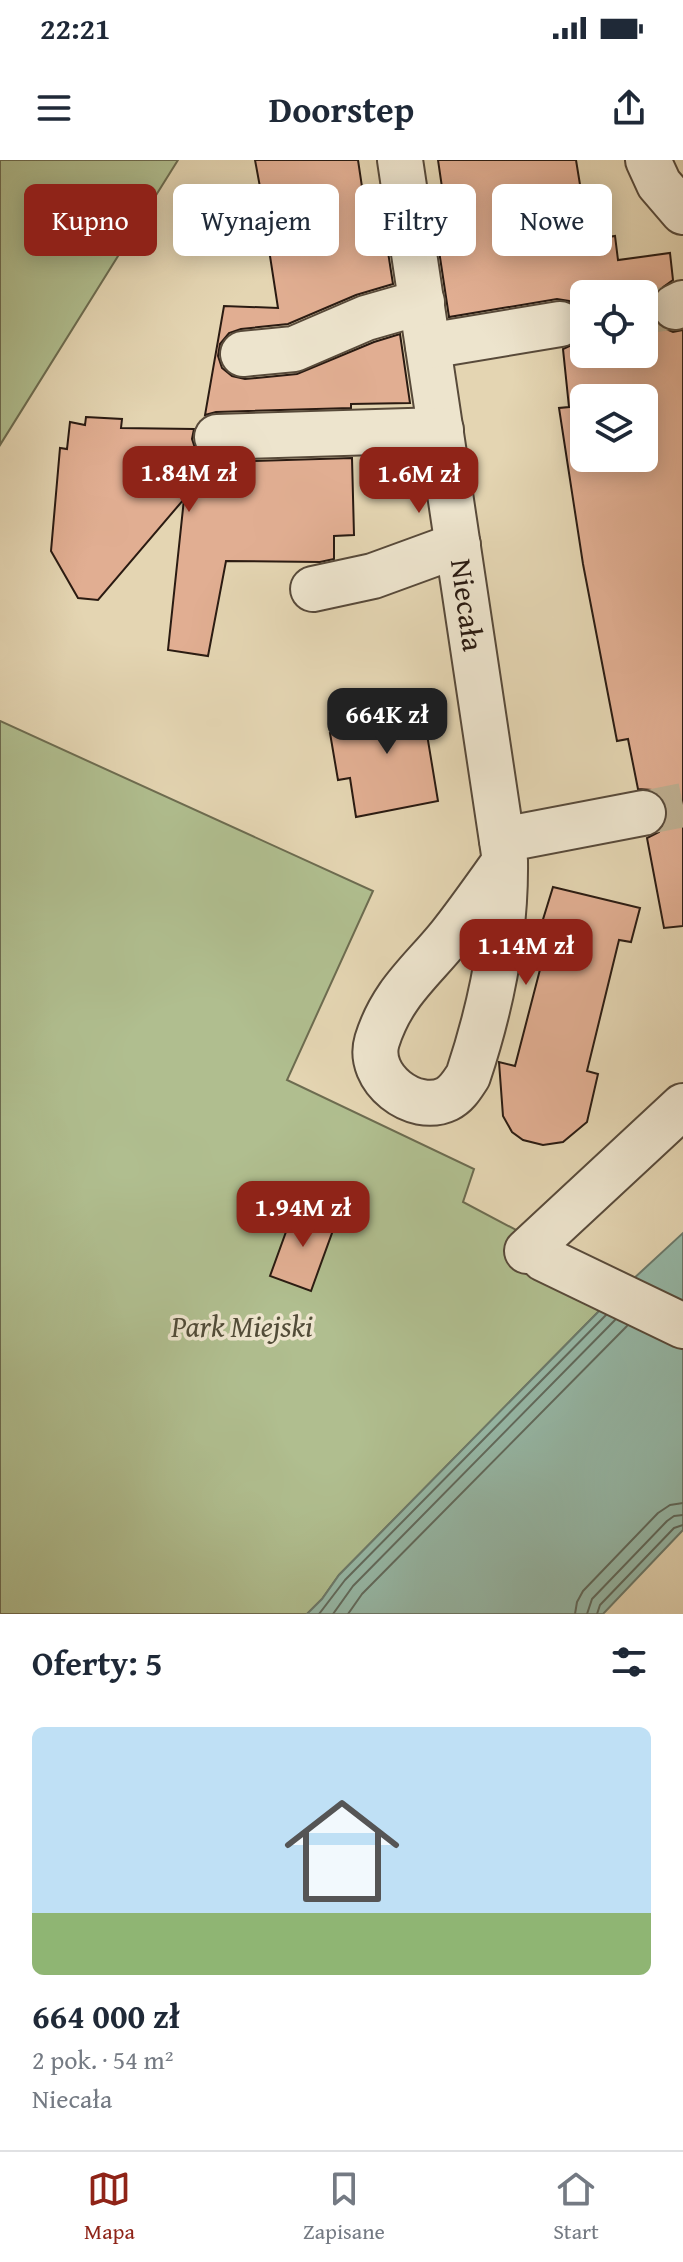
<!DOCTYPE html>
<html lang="pl">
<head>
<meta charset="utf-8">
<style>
  :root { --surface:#fff; --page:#f2f2f3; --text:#1f2937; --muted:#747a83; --line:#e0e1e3; --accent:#8f2418 }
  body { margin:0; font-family:"Gentium Book Plus",serif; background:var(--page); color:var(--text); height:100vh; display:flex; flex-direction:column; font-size:30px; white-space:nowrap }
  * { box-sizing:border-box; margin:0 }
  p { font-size:26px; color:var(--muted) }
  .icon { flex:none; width:44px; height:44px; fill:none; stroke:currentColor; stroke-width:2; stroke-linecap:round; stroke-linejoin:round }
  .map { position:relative; height:1454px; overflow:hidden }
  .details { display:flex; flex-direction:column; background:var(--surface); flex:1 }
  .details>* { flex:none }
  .guide { position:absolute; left:24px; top:24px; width:636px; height:72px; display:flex; gap:16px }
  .fabs { position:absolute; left:570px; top:120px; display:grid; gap:16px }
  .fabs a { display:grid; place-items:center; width:88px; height:88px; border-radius:12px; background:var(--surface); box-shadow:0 4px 20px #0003; font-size:40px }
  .price { position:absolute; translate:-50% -68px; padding:0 18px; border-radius:16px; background:var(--accent); color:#fff; font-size:26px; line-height:52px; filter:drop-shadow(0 2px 4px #0008) }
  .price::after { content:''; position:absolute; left:50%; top:48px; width:24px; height:18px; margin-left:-12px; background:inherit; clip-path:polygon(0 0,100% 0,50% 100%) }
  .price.current { background:#222; color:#fff }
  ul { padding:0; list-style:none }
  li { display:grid; align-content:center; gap:16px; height:424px; padding:0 32px }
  li span { display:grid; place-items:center; height:248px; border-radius:12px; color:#555 }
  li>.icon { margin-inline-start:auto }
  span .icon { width:144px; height:144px; fill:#fffc; stroke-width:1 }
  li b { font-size:34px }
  h2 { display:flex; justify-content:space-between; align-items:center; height:96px; padding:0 32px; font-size:34px }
  .chip { padding:0 28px; border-radius:12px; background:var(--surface); box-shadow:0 4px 20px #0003; font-size:28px; line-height:72px }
  .chip.current { background:var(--accent); color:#fff }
  .status { display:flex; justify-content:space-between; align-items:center; height:56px; padding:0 40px; background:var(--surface); direction:ltr }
  .status svg { height:22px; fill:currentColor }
  header { display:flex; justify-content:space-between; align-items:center; height:104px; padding:0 32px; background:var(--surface); font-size:36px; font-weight:800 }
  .tab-bar { display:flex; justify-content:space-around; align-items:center; height:112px; border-top:2px solid var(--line); background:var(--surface); font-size:22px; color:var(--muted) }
  .tab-bar a { display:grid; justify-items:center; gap:4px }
  .tab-bar .current { color:var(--accent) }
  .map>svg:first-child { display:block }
</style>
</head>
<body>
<div class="status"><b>22:21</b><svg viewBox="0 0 49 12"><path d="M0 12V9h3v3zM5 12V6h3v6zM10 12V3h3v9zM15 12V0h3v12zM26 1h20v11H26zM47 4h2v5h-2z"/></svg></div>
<header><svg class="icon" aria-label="menu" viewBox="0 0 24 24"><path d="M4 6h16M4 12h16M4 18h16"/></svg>Doorstep<svg class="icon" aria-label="share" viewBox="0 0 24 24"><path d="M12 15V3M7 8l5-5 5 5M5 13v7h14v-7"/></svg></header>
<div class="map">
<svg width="683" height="1454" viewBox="0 0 683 1454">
  <rect width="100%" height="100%" fill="#e4d5b2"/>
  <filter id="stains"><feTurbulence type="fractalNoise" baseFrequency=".0025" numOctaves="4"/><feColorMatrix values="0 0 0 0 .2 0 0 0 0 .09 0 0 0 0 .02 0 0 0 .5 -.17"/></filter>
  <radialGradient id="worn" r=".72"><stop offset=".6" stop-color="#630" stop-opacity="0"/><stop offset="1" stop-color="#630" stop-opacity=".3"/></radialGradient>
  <g fill="#b0be8f" stroke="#6d6c50" stroke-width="2">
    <path d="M0 0H178L0 285Z"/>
    <path d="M0 561 373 731 287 920 474 1009 463 1042 554 1090 605 1145 339 1415 322 1439 307 1454H0Z"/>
  </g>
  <path fill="#96b9a8" stroke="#6b7a6c" stroke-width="2" d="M683 1073V1370L603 1454H307L322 1439 339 1415 605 1145Z"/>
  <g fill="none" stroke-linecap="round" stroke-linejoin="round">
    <g stroke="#606a5d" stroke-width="2">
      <path d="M319 1454 345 1420 606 1155"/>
      <path d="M333 1454 353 1426 615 1160"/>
      <path d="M348 1454 362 1434 627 1166"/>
      <path d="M575 1454 577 1442 583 1431 658 1353 670 1345 683 1343"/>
      <path d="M587 1454 592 1439 667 1361 674 1356 683 1355"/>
      <path d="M597 1454 600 1445 674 1368 683 1365"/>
    </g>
  </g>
  <g fill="#e1ae92" stroke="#2a1b12" stroke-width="2" fill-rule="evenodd">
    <path d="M255 0H358L372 94 388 92 393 124 356 135 288 164 241 169 229 173 220 184 218 196 222 208 232 216 245 219 297 214 374 182 400 174 410 243 351 244V248L216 252 205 255 224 146 278 148 266 70 248 73 241 30 260 27Z"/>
    <path d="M438 0H576L589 80 615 76 618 100 670 93 673 120 655 133 650 146 652 157 661 167 673 172 683 170V766L664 768 647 678 659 672 666 662 667 648 662 637 652 630 638 629 628 579 617 581 583 404 559 248 569 247 563 189 576 183 584 168V194H644V134H584V158L579 148 569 141 557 139 449 157 438 84 450 82ZM584 238H644V298H584Z"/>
    <path d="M86 257 122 259 121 268 194 269 192 279 196 291 205 299 217 302 352 298 354 375 334 376V399L320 402 226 401 208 496 168 490 184 339 98 440 78 438 51 391 60 288 67 289 70 262 85 265Z"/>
    <path d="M420 532 438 641 356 657 350 618 338 620 330 573 360 568 356 542Z"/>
    <path d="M553 727 640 748 631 782 619 780 587 911 598 914 587 962 563 982 543 985 523 980 512 972 503 956 499 902 515 906 543 798 532 795Z"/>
    <path d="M295 1047 336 1062 311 1131 270 1116Z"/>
  </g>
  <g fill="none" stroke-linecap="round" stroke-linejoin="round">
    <g stroke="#bfb092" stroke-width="44" stroke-dasharray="44 22" stroke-linecap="butt">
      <path d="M644 152 675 147"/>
      <path d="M643 653 683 645"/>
    </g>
    <defs>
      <g id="minor">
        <path d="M400 0 505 701C506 774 491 847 468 916 462 925 457 934 447 939 414 955 366 918 377 881 392 833 421 812 450 776 469 752 487 726 505 701"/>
        <path d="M648 0 659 24 683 52"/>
        <path d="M675 147 683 143"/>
        <path d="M428 186 560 164"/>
        <path d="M243 194 294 189 366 158 422 142"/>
        <path d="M217 277 441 270"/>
        <path d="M313 429 373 416 458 385"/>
        <path d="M502 680 643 653"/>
        <path d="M527 1091 683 946"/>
        <path d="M544 1099 683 1166"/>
      </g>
    </defs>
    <use href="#minor" stroke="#584a3a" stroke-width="48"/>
    <use href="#minor" stroke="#ede4cd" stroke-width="44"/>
  </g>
  <g text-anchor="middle" stroke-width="7" stroke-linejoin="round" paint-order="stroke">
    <g font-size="30" fill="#2a1b12" stroke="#ede4cd">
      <text transform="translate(467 445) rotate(82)" y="10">Niecała</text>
    </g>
    <g font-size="30" font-style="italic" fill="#524c38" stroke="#ede4cd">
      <text x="242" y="1177">Park Miejski</text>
    </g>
  </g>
  <rect width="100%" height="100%" filter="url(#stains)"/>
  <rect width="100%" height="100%" fill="url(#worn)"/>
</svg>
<div class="fabs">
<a><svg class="icon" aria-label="locate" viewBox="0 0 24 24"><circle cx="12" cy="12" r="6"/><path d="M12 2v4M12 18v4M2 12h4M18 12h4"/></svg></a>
<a><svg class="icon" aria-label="layers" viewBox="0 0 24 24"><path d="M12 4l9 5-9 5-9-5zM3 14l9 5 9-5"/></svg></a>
</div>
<b class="price" style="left:189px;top:354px">1.84M zł</b>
<b class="price" style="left:419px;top:355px">1.6M zł</b>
<b class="price current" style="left:387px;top:596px">664K zł</b>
<b class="price" style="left:526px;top:827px">1.14M zł</b>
<b class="price" style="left:303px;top:1089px">1.94M zł</b>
<div class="guide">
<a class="chip current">Kupno</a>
<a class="chip">Wynajem</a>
<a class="chip">Filtry</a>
<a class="chip">Nowe</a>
</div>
</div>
<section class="details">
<h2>Oferty: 5<svg class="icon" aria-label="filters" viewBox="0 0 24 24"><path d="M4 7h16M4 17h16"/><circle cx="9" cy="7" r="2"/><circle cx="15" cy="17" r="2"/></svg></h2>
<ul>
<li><span style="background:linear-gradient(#bfe0f5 75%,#8fb573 0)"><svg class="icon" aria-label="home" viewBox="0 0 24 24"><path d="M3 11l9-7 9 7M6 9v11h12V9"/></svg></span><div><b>664 000 zł</b><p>2 pok. · 54 m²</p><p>Niecała</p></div></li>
</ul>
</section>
<nav class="tab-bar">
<a class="current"><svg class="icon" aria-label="map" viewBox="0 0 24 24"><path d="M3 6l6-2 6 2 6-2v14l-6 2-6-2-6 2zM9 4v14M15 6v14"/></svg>Mapa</a>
<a><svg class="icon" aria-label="saved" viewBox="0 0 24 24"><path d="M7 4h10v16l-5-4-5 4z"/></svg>Zapisane</a>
<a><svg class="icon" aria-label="home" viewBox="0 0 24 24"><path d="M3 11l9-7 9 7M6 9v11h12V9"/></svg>Start</a>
</nav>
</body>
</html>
